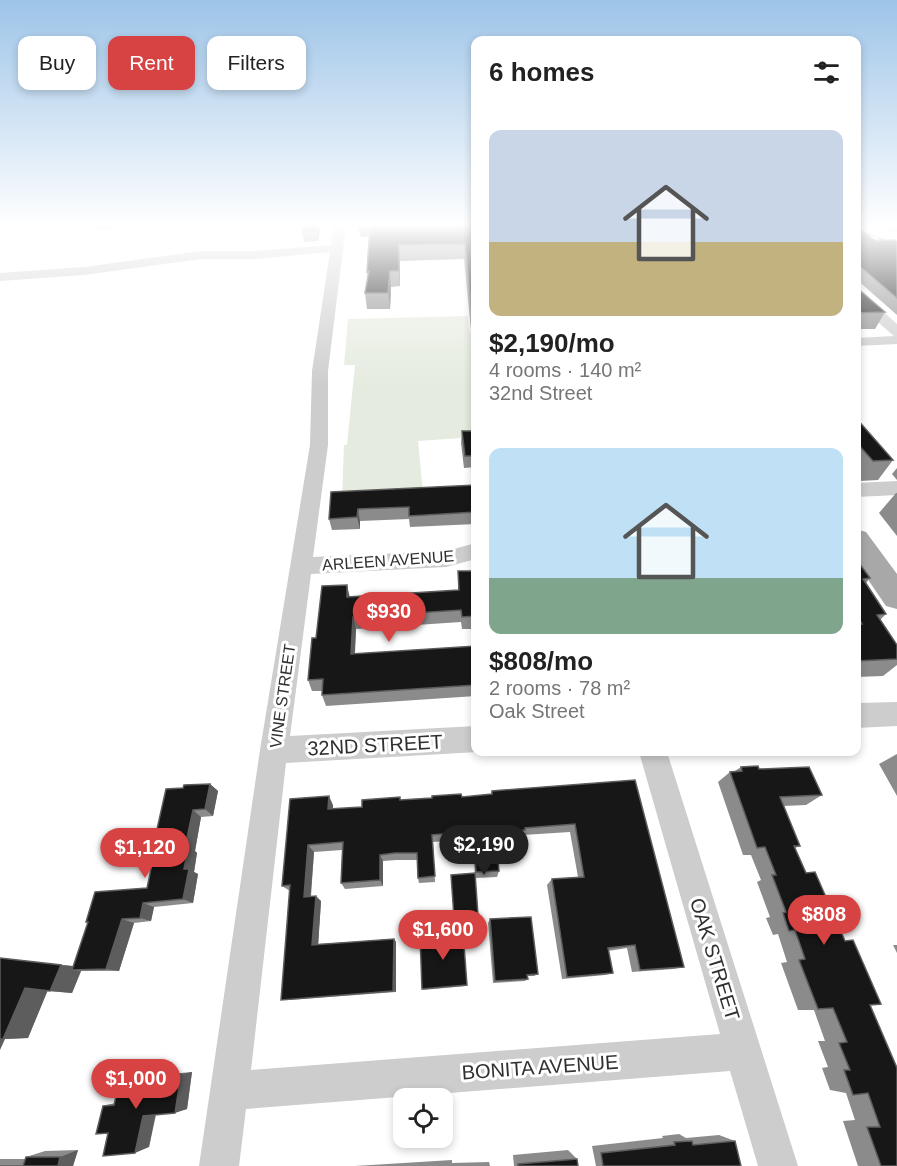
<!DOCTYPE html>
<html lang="en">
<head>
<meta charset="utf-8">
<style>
  :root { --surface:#fff; --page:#f2f2f2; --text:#222; --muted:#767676; --accent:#d74342 }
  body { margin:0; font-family:Helvetica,sans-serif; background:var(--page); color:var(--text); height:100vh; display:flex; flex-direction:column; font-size:22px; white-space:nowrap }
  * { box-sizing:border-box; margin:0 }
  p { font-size:20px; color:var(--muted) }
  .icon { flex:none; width:33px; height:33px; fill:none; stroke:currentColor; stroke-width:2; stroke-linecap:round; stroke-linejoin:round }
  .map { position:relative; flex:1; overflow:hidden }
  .details { position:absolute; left:471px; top:36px; width:390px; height:720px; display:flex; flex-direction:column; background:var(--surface); border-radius:12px; box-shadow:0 3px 9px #0003 }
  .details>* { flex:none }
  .top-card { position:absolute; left:18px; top:36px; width:363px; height:54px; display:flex; gap:12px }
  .tools { position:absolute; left:393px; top:1088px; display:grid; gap:12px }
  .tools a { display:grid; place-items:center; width:60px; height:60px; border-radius:12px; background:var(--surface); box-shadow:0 3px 9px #0003; font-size:30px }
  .price { position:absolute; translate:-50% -51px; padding:0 14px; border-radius:21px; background:var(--accent); color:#fff; font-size:20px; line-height:39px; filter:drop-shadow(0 2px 3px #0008) }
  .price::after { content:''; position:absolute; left:50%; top:36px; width:18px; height:14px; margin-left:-9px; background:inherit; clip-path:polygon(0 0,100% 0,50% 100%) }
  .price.selected { background:#222; color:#fff }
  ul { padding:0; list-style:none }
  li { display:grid; align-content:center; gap:12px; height:318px; padding:0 18px }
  li span { display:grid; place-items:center; height:186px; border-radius:12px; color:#555 }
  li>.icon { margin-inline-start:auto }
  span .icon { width:108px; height:108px; fill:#fffc; stroke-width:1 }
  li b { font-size:26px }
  h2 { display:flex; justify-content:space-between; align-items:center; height:72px; padding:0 18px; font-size:26px }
  .tag { padding:0 21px; border-radius:12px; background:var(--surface); box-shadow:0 3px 9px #0003; font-size:21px; line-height:54px }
  .tag.selected { background:var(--accent); color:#fff }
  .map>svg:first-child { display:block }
</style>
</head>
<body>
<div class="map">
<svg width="897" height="1166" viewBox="0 0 897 1166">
  <rect width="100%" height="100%" fill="#fff"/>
  <path fill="#e5ebdf" d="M468 316 469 330 475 342V437L418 441 423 493 342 498 344 445H347L355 365H344L348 319Z"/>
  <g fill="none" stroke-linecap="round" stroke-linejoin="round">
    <g fill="#cdcdcd" fill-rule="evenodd">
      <path d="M334 225H346L328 371V445L313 557 446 551 476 543V559L446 567 311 574 290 736 476 726V752H478L286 763 251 1070 720 1034 639 752H667L798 1166H758L730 1071 246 1109 239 1166H199L260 750 310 445 312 371 330 252 255 259H201L84 275 0 281V273L84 267 201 251H255L331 245Z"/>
      <path d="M879 225 897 226V233L881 227Z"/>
      <path d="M856 291 861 292 897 324V344L856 346V338L894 336 856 303Z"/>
      <path d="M897 481V495L856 497V483Z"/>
      <path d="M897 702V726L856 728V703Z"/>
    </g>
    <path fill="#a8a8a8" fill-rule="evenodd" d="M856 529 866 532 897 574V609L886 606 856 562Z"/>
    <defs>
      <path id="rail" d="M856 231 897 246"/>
    </defs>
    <use href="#rail" stroke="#858585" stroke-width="4"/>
    <use href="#rail" stroke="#fff" stroke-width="2" stroke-dasharray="8" stroke-linecap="butt"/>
  </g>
  <g fill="#8b8b8b">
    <path d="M0 225H38L0 228Z"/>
    <path d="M90 225H117L104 229H98Z"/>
    <path d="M304 225H321L318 241 304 242 302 232Z"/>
    <path d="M357 225H476V330H471L464 259 400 261V286L391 287 390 309H367L365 293 368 279 367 272 369 236 361 237 357 229Z"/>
    <path d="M856 226 876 241 897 242V315L856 279Z"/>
    <path d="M856 287 885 312 875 329H856Z"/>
    <path d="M856 418 893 460 878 480 859 481 856 478Z"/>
    <path d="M462 431H476V467L464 468 461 443Z"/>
    <path d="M897 468V480L892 474Z"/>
    <path d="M476 485V524L410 527 409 519 360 521V529L332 530 329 519 331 492Z"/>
    <path d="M896 493H897V536L879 513Z"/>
    <path d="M856 559 870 578 866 583 886 614 880 620 897 645V665L883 676 856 677Z"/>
    <path d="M458 571H476V629H462L461 622 356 629 355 654 476 646V696L326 706 322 695V691H312L308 680 316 638 350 597 458 590Z"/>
    <path d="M897 754V796L879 764Z"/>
    <path d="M741 767 759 769 822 795 806 805 783 806 800 846 795 848 806 873 870 1005 897 1166H858L843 1121 855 1120 846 1093 830 1090 822 1068 828 1067 818 1041H825L814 1010H798L781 963 787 962 778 934 773 935 766 918 770 917 757 882 761 880 751 855H743L718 782 730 772 735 771Z"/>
    <path d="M635 780 684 967 673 969 632 972 627 948 608 951 613 973 605 975 562 979 547 885 552 879 578 877 570 832 523 835 522 838 496 840 499 871 497 877 475 878 473 839 433 842 435 882 419 883 418 878 417 860H397L383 861V886L345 889 341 883 342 850 314 852 311 897 321 901 318 944 394 939 396 942V992L289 1000H281L290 891 282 886 333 805V809L362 807 400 800 462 797 491 795 492 791Z"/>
    <path d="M210 784 218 791 213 816 201 817 195 851 197 853 194 872 198 874 193 903 154 907 151 921 134 923 119 971H81L72 993 47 991 28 1038 5 1039 0 958 73 966 88 923 86 922 147 888 158 839 155 838 183 788Z"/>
    <path d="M451 875 478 915V917L454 919Z"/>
    <path d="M490 919 538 974 534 976H527L528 979 525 981 493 983 488 923Z"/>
    <path d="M893 945H897V953Z"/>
    <path d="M467 985 466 986 423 990 422 989Z"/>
    <path d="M192 1072 187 1109 156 1115 149 1147 108 1133 103 1106 115 1103 120 1080 133 1077Z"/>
    <path d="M679 1134 686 1138 719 1135 735 1141 741 1166H596L592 1146 663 1138 662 1136Z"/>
    <path d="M78 1150 73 1166H0V1159H25L26 1157 45 1151Z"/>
    <path d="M568 1150 577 1159 578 1166H514L513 1155Z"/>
    <path d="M452 1160V1163L489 1162 490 1166H355Z"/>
  </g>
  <g fill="#5d5d5d">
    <path d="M50 225H83L52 228Z"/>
    <path d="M102 225H117L104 229Z"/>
    <path d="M318 225H321L318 241 317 231Z"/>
    <path d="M360 225H371L372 236 361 237Z"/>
    <path d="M399 245 400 261V286L399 271Z"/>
    <path d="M390 271 391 287 390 309 388 293Z"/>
    <path d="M358 509 360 521V529L357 517Z"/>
    <path d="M347 585 350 598 347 597Z"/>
    <path d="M353 617 356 629 354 666 351 654Z"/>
    <path d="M210 784 218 791 213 816 205 809Z"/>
    <path d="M329 796 333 805V817L328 809Z"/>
    <path d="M193 810 201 817 195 851 197 853 194 872 198 874 193 903 183 899 185 847Z"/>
    <path d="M308 845 314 852 310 902 304 897Z"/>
    <path d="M380 855 383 861V886L380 880Z"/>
    <path d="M316 896 321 901 318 948 312 945Z"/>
    <path d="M143 903 154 907 151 921 140 918Z"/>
    <path d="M122 919 134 923 119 971 106 969Z"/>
    <path d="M394 939 396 942V992L393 991Z"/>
    <path d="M61 965 82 967 72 970 81 971 72 993 50 991Z"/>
    <path d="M25 988 48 990 28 1038 5 1039 0 1050V1036Z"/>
    <path d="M192 1072 187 1109 175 1113 181 1074Z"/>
    <path d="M156 1112 149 1147 135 1153 143 1116Z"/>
    <path d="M78 1150 73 1166H58L60 1157Z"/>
  </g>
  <g fill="#171717" stroke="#5d5d5d" stroke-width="1.5">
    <path d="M304 225H318L317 231 302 232Z"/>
    <path d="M370 225H476V314H472L465 244 399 245V271H390L388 293H365L369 271 367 272Z"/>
    <path d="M856 226 876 241 895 240 897 242V298L856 263Z"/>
    <path d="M856 287 885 312 856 313Z"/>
    <path d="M856 418 893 460 873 461 856 442Z"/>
    <path d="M462 431H476V456H465Z"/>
    <path d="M476 485V512L409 516V507L358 509 357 517 329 519 331 492Z"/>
    <path d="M856 559 870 578 863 579 886 614 877 615 897 645V659L857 661 859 664H856V625L862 624 856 615Z"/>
    <path d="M458 571H476V616L462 617 461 610 353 617 351 654 476 646V685L322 695 323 679 308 680 312 638H316L322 586 347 585V597L459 590Z"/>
    <path d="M758 766 759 769 809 767 822 795 780 797 800 846H794L806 873 815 872 845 941 853 940 881 1004 870 1005 897 1068V1166H881L867 1127H880L868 1093 853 1095 844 1070H850L839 1043 847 1042 833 1008 818 1009 799 960 805 959 795 930 789 931 783 913 786 912 772 875H776L765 847 757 848 730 772 742 771 741 767Z"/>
    <path d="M635 780 684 967 640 970 635 945 608 948 613 973 567 977 552 879 584 877 575 824 525 828V830L495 833 499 871 476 872 474 831 432 835 435 876 418 878 417 853H395L380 855V880L341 883 343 842 308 845 304 897 316 896 312 945 394 939 393 991 281 1000 290 885 282 886 290 799 329 796 328 809 362 807V800L400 797V800L432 798V796L461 794 462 797 492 794V791Z"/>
    <path d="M210 784 205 809 193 810 185 847H188L184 869H189L183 899 143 903 140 918 122 919 106 969 72 970 88 922H86L95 892 147 888 158 837 155 838 166 789 183 788 184 785Z"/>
    <path d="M475 873 478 915 454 917 451 875Z"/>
    <path d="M531 917 538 974 527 975 528 979 495 981 490 919Z"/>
    <path d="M463 932 467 985 422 989 420 936Z"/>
    <path d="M0 958 61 965 50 991 25 988 3 1039H0Z"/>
    <path d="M181 1074 175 1113 143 1116 135 1153 103 1156 108 1133 96 1134 103 1106 114 1105 120 1080Z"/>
    <path d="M692 1141 693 1145 735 1141 741 1166H603L601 1153 675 1145 674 1142Z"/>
    <path d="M26 1157H60L58 1166H0H23Z"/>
    <path d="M577 1159 578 1166H518V1164Z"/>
  </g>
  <linearGradient id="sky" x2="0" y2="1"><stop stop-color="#9dc4e8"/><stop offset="0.58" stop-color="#fff"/><stop offset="1" stop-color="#fff" stop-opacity="0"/></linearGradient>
  <rect width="897" height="388" fill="url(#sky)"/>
  <g text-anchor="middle" stroke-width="6" stroke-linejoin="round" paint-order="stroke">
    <g font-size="16" fill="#303030" stroke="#fff">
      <text transform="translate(388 560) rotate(-4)" y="6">ARLEEN AVENUE</text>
      <text transform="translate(282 696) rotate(-82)" y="6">VINE STREET</text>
    </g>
    <g font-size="20" fill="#303030" stroke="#fff">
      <text transform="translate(375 745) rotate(-3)" y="7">32ND STREET</text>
      <text transform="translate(715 959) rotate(73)" y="7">OAK STREET</text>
      <text transform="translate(540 1067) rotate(-4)" y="7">BONITA AVENUE</text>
    </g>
  </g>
</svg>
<div class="tools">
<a><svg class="icon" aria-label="locate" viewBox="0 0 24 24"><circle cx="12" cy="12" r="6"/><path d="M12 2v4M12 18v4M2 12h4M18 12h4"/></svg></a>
</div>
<b class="price" style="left:389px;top:643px">$930</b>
<b class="price selected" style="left:484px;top:876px">$2,190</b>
<b class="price" style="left:145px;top:879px">$1,120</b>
<b class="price" style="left:824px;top:946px">$808</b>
<b class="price" style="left:443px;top:961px">$1,600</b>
<b class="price" style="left:136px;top:1110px">$1,000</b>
<div class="top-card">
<a class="tag">Buy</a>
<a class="tag selected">Rent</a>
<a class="tag">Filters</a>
</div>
<section class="details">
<h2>6 homes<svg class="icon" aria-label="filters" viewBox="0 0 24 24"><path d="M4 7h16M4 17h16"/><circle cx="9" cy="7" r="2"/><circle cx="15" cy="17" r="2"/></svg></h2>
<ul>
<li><span style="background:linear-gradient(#c9d6e8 60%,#c2b280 0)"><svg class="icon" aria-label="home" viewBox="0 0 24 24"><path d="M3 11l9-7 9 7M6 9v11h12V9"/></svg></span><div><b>$2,190/mo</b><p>4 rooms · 140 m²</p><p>32nd Street</p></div></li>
<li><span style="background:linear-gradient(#bfe0f5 70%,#7fa58c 0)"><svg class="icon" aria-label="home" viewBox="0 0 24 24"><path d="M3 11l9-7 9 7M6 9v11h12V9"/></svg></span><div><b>$808/mo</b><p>2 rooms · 78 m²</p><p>Oak Street</p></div></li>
</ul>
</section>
</div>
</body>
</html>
